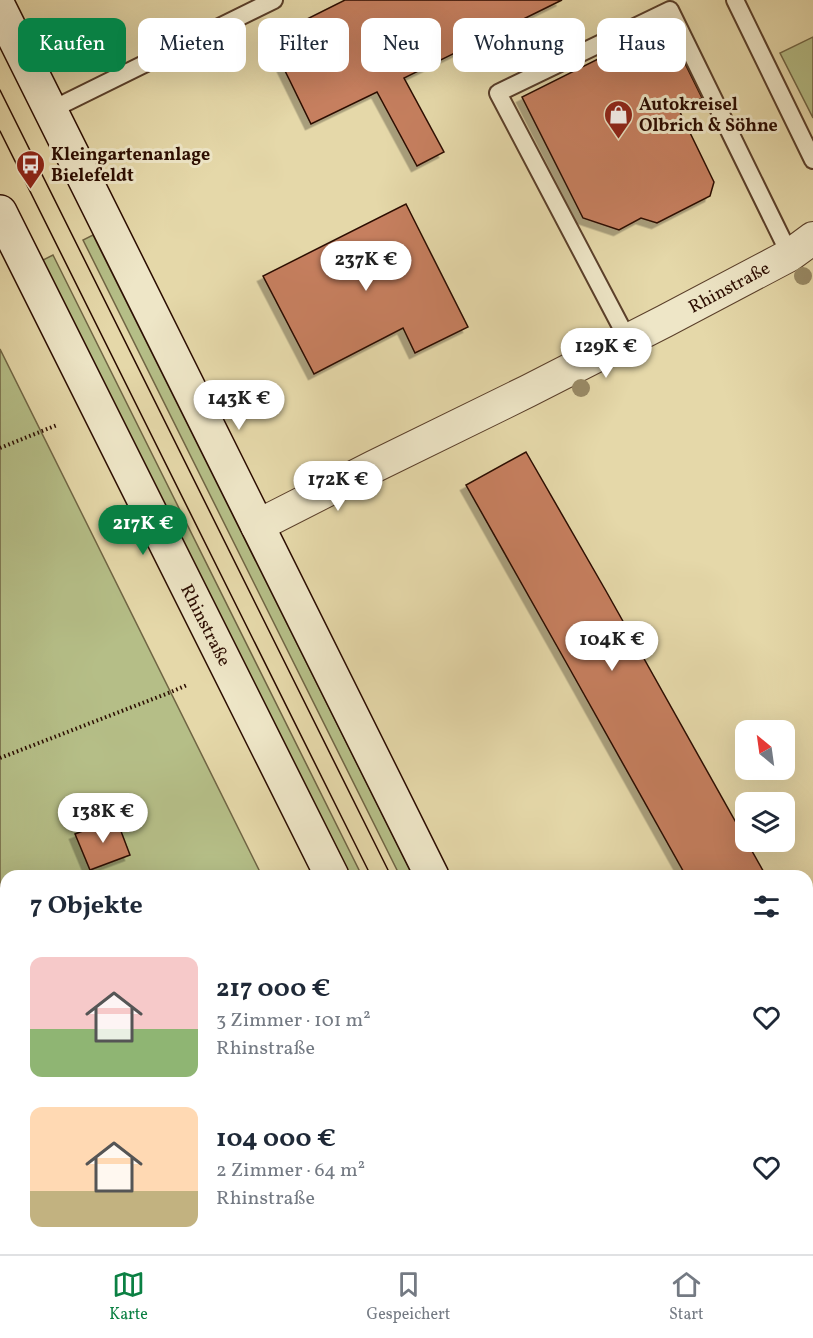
<!DOCTYPE html>
<html lang="de">
<head>
<meta charset="utf-8">
<style>
  :root { --surface:#fff; --page:#f2f2f3; --text:#1f2937; --muted:#747a83; --line:#e0e1e3; --accent:#0b8043 }
  body { margin:0; font-family:Vollkorn,serif; background:var(--page); color:var(--text); height:100vh; display:flex; flex-direction:column; font-size:22px; white-space:nowrap }
  * { box-sizing:border-box; margin:0 }
  p { font-size:20px; color:var(--muted) }
  .icon { flex:none; width:33px; height:33px; fill:none; stroke:currentColor; stroke-width:2; stroke-linecap:round; stroke-linejoin:round }
  .map { position:relative; flex:1; overflow:hidden }
  .drawer { position:absolute; left:0px; top:870px; width:813px; height:384px; display:flex; flex-direction:column; background:var(--surface); border-radius:18px 18px 0 0; box-shadow:0 6px 24px #0002 }
  .drawer>* { flex:none }
  .top-card { position:absolute; left:18px; top:18px; width:777px; height:54px; display:flex; gap:12px }
  .needle { width:39px; rotate:331deg }
  .buttons { position:absolute; left:735px; top:720px; display:grid; gap:12px }
  .buttons a { display:grid; place-items:center; width:60px; height:60px; border-radius:12px; background:var(--surface); box-shadow:0 6px 24px #0002; font-size:30px }
  .price { position:absolute; translate:-50% -51px; padding:0 14px; border-radius:21px; background:#fff; color:#222; font-size:20px; line-height:39px; filter:drop-shadow(0 2px 3px #0008) }
  .price::after { content:''; position:absolute; left:50%; top:36px; width:18px; height:14px; margin-left:-9px; background:inherit; clip-path:polygon(0 0,100% 0,50% 100%) }
  .price.on { background:var(--accent); color:#fff }
  ul { padding:0; list-style:none }
  li { display:flex; align-items:center; gap:18px; height:150px; padding:0 30px }
  li span { display:grid; place-items:center; flex:none; width:168px; height:120px; border-radius:12px; color:#555 }
  li>.icon { margin-inline-start:auto }
  span .icon { width:72px; height:72px; fill:#fffc; stroke-width:1 }
  li b { font-size:26px }
  h2 { display:flex; justify-content:space-between; align-items:center; height:72px; padding:0 30px; font-size:26px }
  .tag { padding:0 21px; border-radius:12px; background:var(--surface); box-shadow:0 6px 24px #0002; font-size:21px; line-height:54px }
  .tag.on { background:var(--accent); color:#fff }
  .dock { display:flex; justify-content:space-around; align-items:center; height:84px; border-top:2px solid var(--line); background:var(--surface); font-size:16px; color:var(--muted) }
  .dock a { display:grid; justify-items:center; gap:3px }
  .dock .on { color:var(--accent) }
  .map>svg:first-child { display:block }
</style>
</head>
<body>
<div class="map">
<svg width="813" height="1254" viewBox="0 0 813 1254">
  <defs>
    <filter id="shadow"><feDropShadow dx="-5.5" dy="5.5" stdDeviation="0" flood-color="#0004"/></filter>
  </defs>
  <rect width="100%" height="100%" fill="#e5d8a9"/>
  <filter id="stains"><feTurbulence type="fractalNoise" baseFrequency=".00333" numOctaves="4"/><feColorMatrix values="0 0 0 0 .2 0 0 0 0 .09 0 0 0 0 .02 0 0 0 .5 -.17"/></filter>
  <radialGradient id="worn" r=".72"><stop offset=".6" stop-color="#630" stop-opacity="0"/><stop offset="1" stop-color="#630" stop-opacity=".3"/></radialGradient>
  <g fill="#b5be87" stroke="#706544" stroke-width="1.5">
    <path d="M813 37V118L780 53Z"/>
    <path d="M93 235 413 876H400L83 240Z"/>
    <path d="M53 255 362 876H348L41 261Z"/>
    <path d="M0 349 262 876H6V1248H449L452 1254H0Z"/>
  </g>
  <g fill="#c67f5f" stroke="#2b0c00" stroke-width="1.5" filter="url(#shadow)">
    <path d="M345 0H562L404 78 444 152 417 166 377 92 311 124 269 38Z"/>
    <path d="M666 25 702 98 679 110 714 182 710 196 657 223 641 218 619 230 583 218 522 97Z"/>
    <path d="M406 204 468 327 415 353 403 328 314 374 263 276Z"/>
    <path d="M526 452 606 591 766 876H686L567 664 466 485Z"/>
    <path d="M116 818 130 855 90 870 75 834Z"/>
  </g>
  <g fill="none" stroke-linecap="round" stroke-linejoin="round">
    <defs>
      <g id="service">
        <path d="M735 0 813 160"/>
        <path d="M51 110 274 0"/>
        <path d="M628 340 498 93 670 10 790 255"/>
      </g>
      <path id="minor" d="M257 526 373 467 528 391 665 321 790 255 813 238"/>
      <g id="secondary">
        <path d="M0 9 432 876"/>
        <path d="M0 212 332 876"/>
        <path d="M517 1248 520 1254"/>
        <path d="M617 1248 620 1254"/>
      </g>
    </defs>
    <use href="#service" stroke="#5a3f2a" stroke-width="20"/>
    <use href="#minor" stroke="#5a3f2a" stroke-width="34"/>
    <use href="#secondary" stroke="#2b0c00" stroke-width="36"/>
    <g stroke="#2b0c00" stroke-width="4" stroke-dasharray="1.5 3" stroke-linecap="butt">
      <path d="M0 448 57 425"/>
      <path d="M0 758 171 692 187 685"/>
      <path d="M0 1065 6 1062"/>
      <path d="M303 1254 319 1248"/>
    </g>
    <use href="#service" stroke="#eee6c7" stroke-width="16"/>
    <use href="#minor" stroke="#eee6c7" stroke-width="32"/>
    <use href="#secondary" stroke="#eee6c7" stroke-width="33"/>
    <g stroke="#2b0c00" stroke-width="1.5">
      <path d="M0 90 391 876"/>
      <path d="M0 131 371 876"/>
      <path d="M556 1248 559 1254"/>
      <path d="M577 1248 580 1254"/>
    </g>
  </g>
  <g fill="#998a66">
    <circle cx="803" cy="276" r="9"/>
    <circle cx="581" cy="388" r="9"/>
  </g>
  <defs>
    <symbol id="shop-pin" viewBox="-11 -11 22 30"><path d="M0 17L-7.5 6A9.5 9.5 0 1 1 7.5 6Z" fill="#8f2418" stroke="#eee6c7"/><path d="M-5-2.5h2.3a2.7 3.5 0 0 1 5.4 0H5L5.5 6h-11ZM-1.5-2.5h3a1.5 2.3 0 0 0-3 0Z" fill="#fff"/></symbol>
    <symbol id="bus-pin" viewBox="-11 -11 22 30"><path d="M0 17L-7.5 6A9.5 9.5 0 1 1 7.5 6Z" fill="#8f2418" stroke="#eee6c7"/><path d="M-5-6H5V4H4V6H2V4H-2V6H-4V4H-5ZM-3.5-4V0h7V-4ZM-3.5 1.2v1.5H-2V1.2ZM2 1.2v1.5H3.5V1.2Z" fill="#fff"/></symbol>
  </defs>
  <g fill-rule="evenodd">
    <use href="#shop-pin" x="602" y="98" width="33" height="45"/>
    <use href="#bus-pin" x="14" y="148" width="33" height="45"/>
  </g>
  <g text-anchor="middle" stroke-width="6" stroke-linejoin="round" paint-order="stroke">
    <g font-size="18" font-weight="bold" fill="#2b0c00" stroke="#eee6c7" text-anchor="start">
      <text x="639" y="110">Autokreisel<tspan x="639" dy="21">Olbrich &amp; Söhne</tspan></text>
      <text x="51" y="160">Kleingartenanlage<tspan x="51" dy="21">Bielefeldt</tspan></text>
    </g>
    <g font-size="18" fill="#2b0c00" stroke="#eee6c7">
      <text transform="translate(729 287) rotate(-28)" y="6">Rhinstraße</text>
      <text transform="translate(206 625) rotate(63)" y="6">Rhinstraße</text>
    </g>
  </g>
  <rect width="100%" height="100%" filter="url(#stains)"/>
  <rect width="100%" height="100%" fill="url(#worn)"/>
</svg>
<div class="buttons">
<a><svg class="needle" viewBox="-14 -14 28 28"><path d="M0-13l5 13h-10z" fill="#e53935"/><path d="M0 13l5-13h-10z" fill="#747a83"/></svg></a>
<a><svg class="icon" aria-label="layers" viewBox="0 0 24 24"><path d="M12 4l9 5-9 5-9-5zM3 14l9 5 9-5"/></svg></a>
</div>
<b class="price" style="left:366px;top:292px">237K €</b>
<b class="price" style="left:606px;top:379px">129K €</b>
<b class="price" style="left:239px;top:431px">143K €</b>
<b class="price" style="left:338px;top:512px">172K €</b>
<b class="price on" style="left:143px;top:556px">217K €</b>
<b class="price" style="left:612px;top:672px">104K €</b>
<b class="price" style="left:103px;top:844px">138K €</b>
<div class="top-card">
<a class="tag on">Kaufen</a>
<a class="tag">Mieten</a>
<a class="tag">Filter</a>
<a class="tag">Neu</a>
<a class="tag">Wohnung</a>
<a class="tag">Haus</a>
</div>
<section class="drawer">
<h2>7 Objekte<svg class="icon" aria-label="filters" viewBox="0 0 24 24"><path d="M4 7h16M4 17h16"/><circle cx="9" cy="7" r="2"/><circle cx="15" cy="17" r="2"/></svg></h2>
<ul>
<li><span style="background:linear-gradient(#f6c9c9 60%,#8fb573 0)"><svg class="icon" aria-label="home" viewBox="0 0 24 24"><path d="M3 11l9-7 9 7M6 9v11h12V9"/></svg></span><div><b>217 000 €</b><p>3 Zimmer · 101 m²</p><p>Rhinstraße</p></div><svg class="icon" aria-label="heart" viewBox="0 0 24 24"><path d="M12 20l-8-8c-3-5 5-10 8-4 3-6 11-1 8 4z"/></svg></li>
<li><span style="background:linear-gradient(#ffd9b3 70%,#c2b280 0)"><svg class="icon" aria-label="home" viewBox="0 0 24 24"><path d="M3 11l9-7 9 7M6 9v11h12V9"/></svg></span><div><b>104 000 €</b><p>2 Zimmer · 64 m²</p><p>Rhinstraße</p></div><svg class="icon" aria-label="heart" viewBox="0 0 24 24"><path d="M12 20l-8-8c-3-5 5-10 8-4 3-6 11-1 8 4z"/></svg></li>
</ul>
</section>
</div>
<nav class="dock">
<a class="on"><svg class="icon" aria-label="map" viewBox="0 0 24 24"><path d="M3 6l6-2 6 2 6-2v14l-6 2-6-2-6 2zM9 4v14M15 6v14"/></svg>Karte</a>
<a><svg class="icon" aria-label="saved" viewBox="0 0 24 24"><path d="M7 4h10v16l-5-4-5 4z"/></svg>Gespeichert</a>
<a><svg class="icon" aria-label="home" viewBox="0 0 24 24"><path d="M3 11l9-7 9 7M6 9v11h12V9"/></svg>Start</a>
</nav>
</body>
</html>
